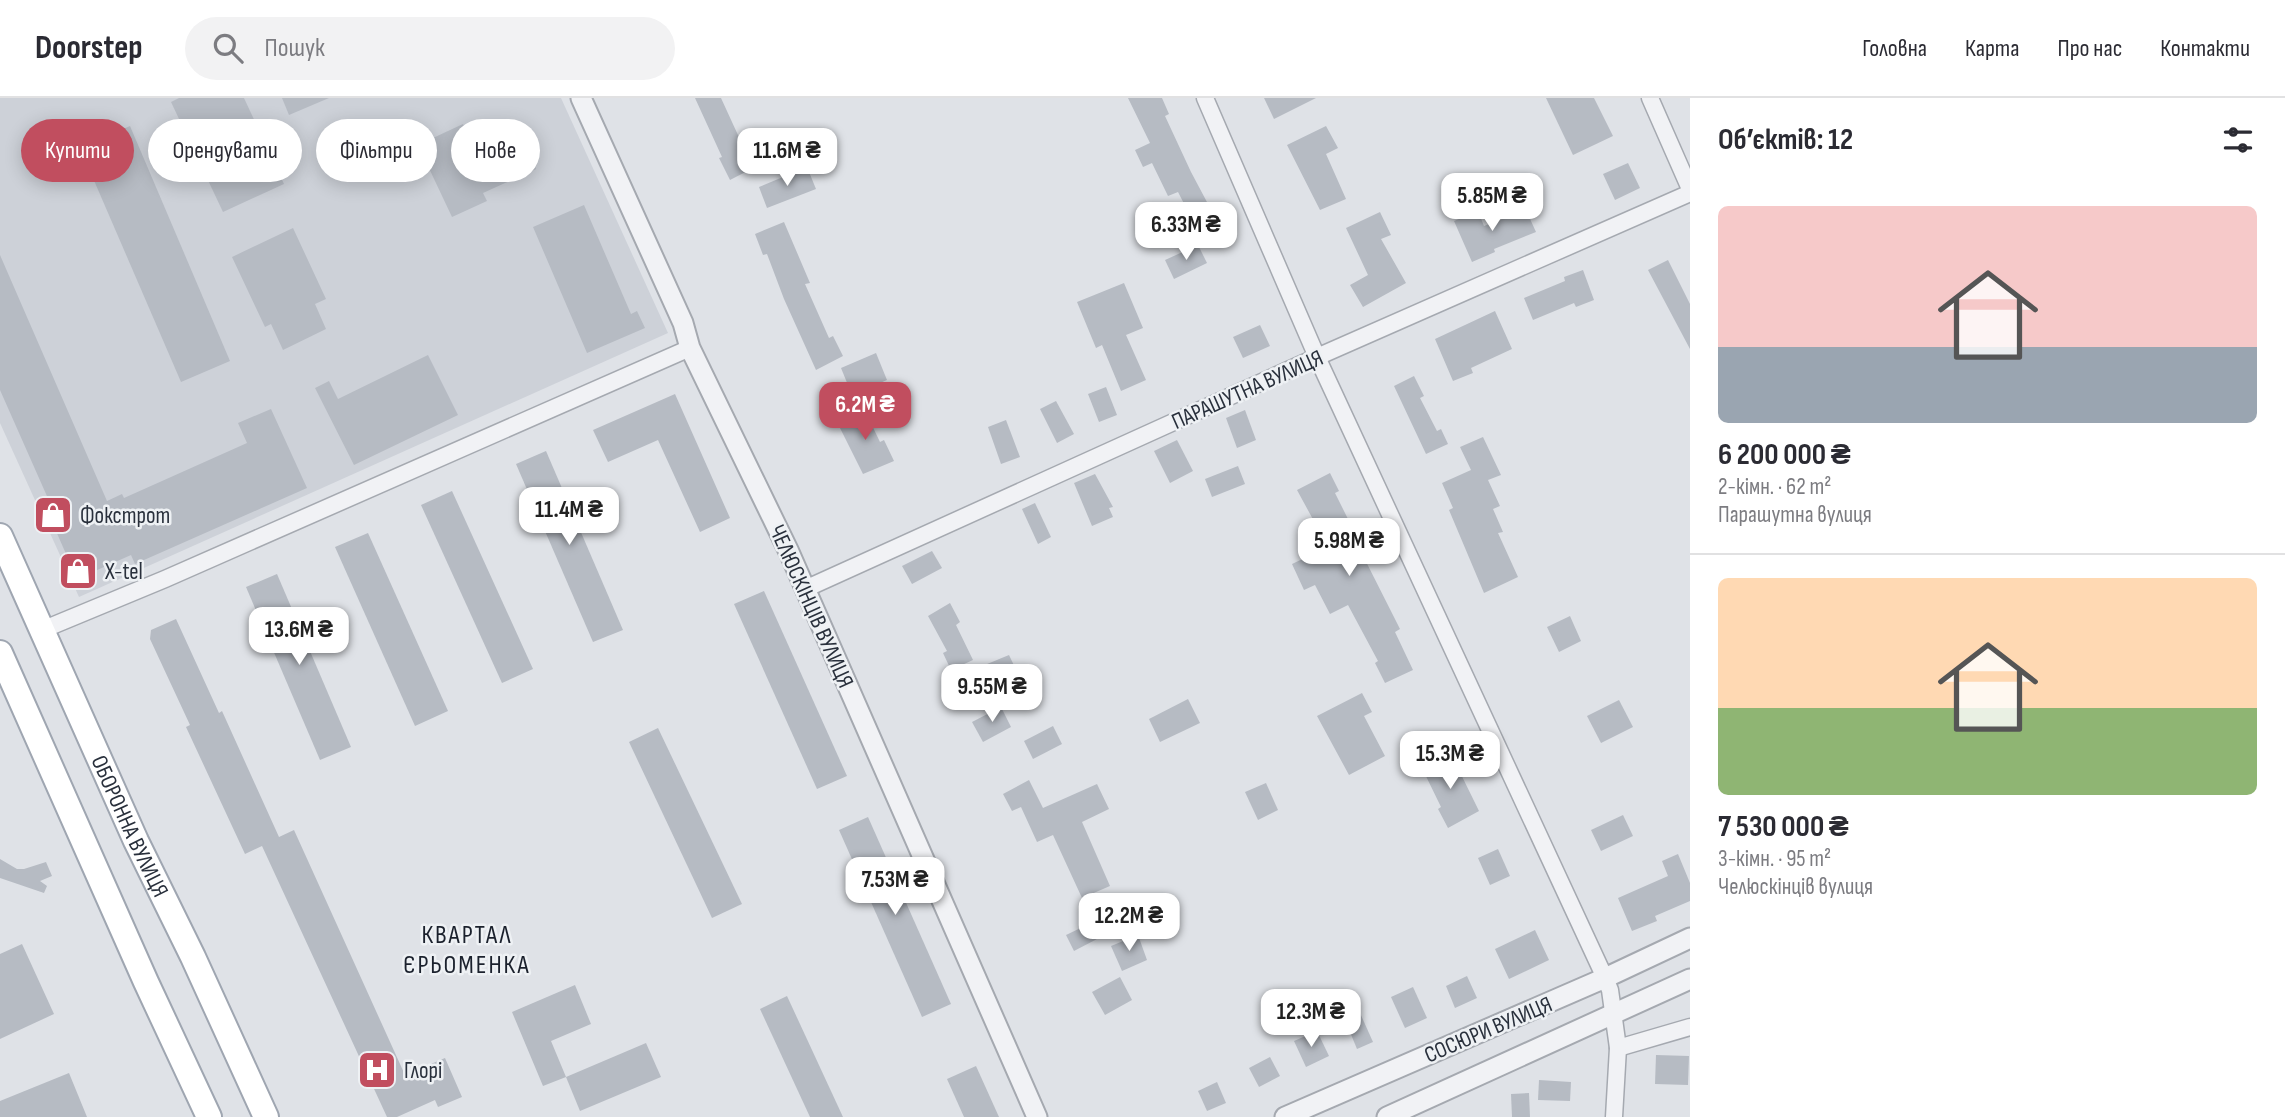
<!DOCTYPE html>
<html lang="uk">
<head>
<meta charset="utf-8">
<style>
  :root { --surface:#fff; --page:#f2f2f3; --text:#2b2b33; --muted:#7c7c81; --line:#e1e1e2; --accent:#c14e5f }
  body { margin:0; font-family:"Sofia Sans Condensed",sans-serif; background:var(--page); color:var(--text); height:100vh; display:flex; flex-direction:column; font-size:26px; white-space:nowrap }
  * { box-sizing:border-box; margin:0 }
  p { font-size:23px; color:var(--muted) }
  .icon { flex:none; width:38px; height:38px; fill:none; stroke:currentColor; stroke-width:2; stroke-linecap:round; stroke-linejoin:round }
  .map { position:relative; flex:1; overflow:hidden }
  .panel { display:flex; flex-direction:column; background:var(--surface); width:595px }
  .panel>* { flex:none }
  .guide { position:absolute; left:21px; top:21px; width:665px; height:63px; display:flex; gap:14px }
  .price { position:absolute; translate:-50% -60px; padding:0 16px; border-radius:14px; background:#fff; color:#222; font-size:23px; line-height:46px; filter:drop-shadow(0 2px 4px #0008) }
  .price::after { content:''; position:absolute; left:50%; top:42px; width:21px; height:16px; margin-left:-10px; background:inherit; clip-path:polygon(0 0,100% 0,50% 100%) }
  .price.selected { background:var(--accent); color:#fff }
  ul { padding:0; list-style:none }
  li { display:grid; align-content:center; gap:14px; height:371px; padding:0 28px }
  li+li { border-top:2px solid var(--line) }
  li span { display:grid; place-items:center; height:217px; border-radius:10px; color:#555 }
  li>.icon { margin-inline-start:auto }
  span .icon { width:126px; height:126px; fill:#fffc; stroke-width:1 }
  li b { font-size:30px }
  h2 { display:flex; justify-content:space-between; align-items:center; height:84px; padding:0 28px; font-size:30px }
  .pill { padding:0 24px; border-radius:32px; background:var(--surface); box-shadow:0 4px 18px #0003; font-size:24px; line-height:63px }
  .pill.selected { background:var(--accent); color:#fff }
  header { display:flex; align-items:center; gap:42px; box-sizing:border-box; height:98px; padding:0 35px; background:var(--surface); border-bottom:2px solid var(--line) }
  header strong { font-size:33px }
  nav { display:flex; gap:38px; margin-inline-start:auto; font-size:24px }
  .search { width:490px; height:63px; background:var(--page); display:flex; align-items:center; gap:18px; box-sizing:border-box; padding:0 24px; border-radius:38px; color:var(--muted); font-size:26px }
  main { display:flex; flex:1; min-height:0 }
  .map>svg:first-child { display:block }
</style>
</head>
<body>
<header>
<strong>Doorstep</strong>
<div class="search"><svg class="icon" aria-label="search" viewBox="0 0 24 24"><circle cx="10" cy="10" r="6"/><path d="M15 15l6 6"/></svg>Пошук</div>
<nav><a>Головна</a><a>Карта</a><a>Про нас</a><a>Контакти</a></nav>
</header>
<main>
<div class="map">
<svg width="1690" height="1019" viewBox="0 0 1690 1019">
  <rect width="100%" height="100%" fill="#dfe2e7"/>
  <path fill="#cdd1d8" d="M0 0H561L668 235 79 499 0 325Z"/>
  <g fill="#b6bbc3">
    <path d="M179 0H244L284 86 223 114 171 4Z"/>
    <path d="M282 0H329L289 17Z"/>
    <path d="M695 0H721L743 48 750 44 761 66 730 82 719 60 722 59Z"/>
    <path d="M1128 0H1162L1169 16 1165 18 1191 74 1216 121 1197 131 1178 94 1168 98 1152 65 1143 69 1135 52 1150 45Z"/>
    <path d="M1264 0H1316L1274 21Z"/>
    <path d="M1546 0H1594L1613 38 1573 57Z"/>
    <path d="M463 26 473 50 518 30 536 71 483 95 487 103 452 119 418 47Z"/>
    <path d="M130 28 230 263 181 284 80 50Z"/>
    <path d="M1326 28 1338 50 1326 56 1346 101 1320 112 1287 47Z"/>
    <path d="M1628 65 1640 90 1615 102 1603 76Z"/>
    <path d="M807 69 816 91 767 110 759 89Z"/>
    <path d="M584 107 631 216 637 213 645 230 587 255 533 129Z"/>
    <path d="M1526 112 1536 134 1494 151 1495 154 1472 164 1454 123 1478 113 1484 128Z"/>
    <path d="M1380 114 1391 137 1381 141 1406 185 1363 209 1350 187 1368 177 1346 130Z"/>
    <path d="M784 124 810 185 805 186 829 240 833 238 843 258 816 272 784 201 767 156 763 157 755 136Z"/>
    <path d="M293 130 326 201 315 206 326 231 283 252 271 226 265 229 232 159Z"/>
    <path d="M1198 147 1207 165 1174 181 1165 162Z"/>
    <path d="M0 157 107 403 122 396 124 400 247 345 238 325 271 311 307 390 135 466 131 457 77 481 45 408 50 405 0 292Z"/>
    <path d="M1668 162 1690 206V251L1648 172Z"/>
    <path d="M1583 172 1594 202 1576 209 1574 205 1533 222 1524 200 1565 183 1564 179Z"/>
    <path d="M1124 185 1143 230 1126 237 1146 282 1121 293 1102 247 1096 250 1077 204Z"/>
    <path d="M1495 213 1512 251 1471 270 1473 275 1453 283 1435 241Z"/>
    <path d="M1260 227 1270 248 1243 260 1233 239Z"/>
    <path d="M876 255 887 282 852 297 841 270Z"/>
    <path d="M428 257 458 317 354 367 315 290 329 283 338 301Z"/>
    <path d="M1414 278 1424 298 1420 300 1437 333 1441 331 1448 346 1426 356 1394 288Z"/>
    <path d="M1106 289 1117 317 1099 324 1088 296Z"/>
    <path d="M675 296 730 420 700 434 658 342 608 364 593 332Z"/>
    <path d="M1056 303 1074 336 1057 345 1040 311Z"/>
    <path d="M864 311 880 344 884 342 894 363 863 376 837 324Z"/>
    <path d="M1245 312 1256 342 1237 350 1226 320Z"/>
    <path d="M1006 322 1020 359 1001 366 988 329Z"/>
    <path d="M1483 339 1501 377 1488 382 1500 408 1493 411 1503 434 1498 435 1518 479 1484 495 1449 412 1453 410 1442 385 1471 372 1460 349Z"/>
    <path d="M1177 342 1193 373 1170 385 1154 353Z"/>
    <path d="M546 353 623 532 593 544 516 366Z"/>
    <path d="M1238 368 1245 386 1212 399 1205 381Z"/>
    <path d="M1330 375 1339 393 1335 395 1351 427 1348 428 1400 531 1395 534 1413 572 1385 585 1375 565 1378 563 1348 507 1330 516 1315 487 1304 492 1292 466 1328 449 1297 392Z"/>
    <path d="M1095 376 1113 409 1109 410 1113 419 1092 428 1074 385Z"/>
    <path d="M452 393 533 571 502 585 421 407Z"/>
    <path d="M1035 405 1051 439 1038 446 1022 411Z"/>
    <path d="M368 435 448 613 415 628 335 449Z"/>
    <path d="M932 453 942 470 912 486 902 468Z"/>
    <path d="M277 476 351 649 320 662 246 489Z"/>
    <path d="M764 493 847 678 817 691 734 506Z"/>
    <path d="M950 505 960 524 956 527 973 562 951 572 943 555 947 553 928 518Z"/>
    <path d="M1570 518 1581 543 1559 554 1547 529Z"/>
    <path d="M176 521 219 615 222 613 279 739 294 732 405 977 445 960 462 999 438 1009 435 1002 397 1019H387L262 748 245 756 186 629 190 627 150 541 151 532Z"/>
    <path d="M1009 557 1021 582 987 597 975 571Z"/>
    <path d="M1362 595 1372 614 1364 618 1385 658 1349 677 1317 618Z"/>
    <path d="M1188 601 1200 625 1160 644 1149 621Z"/>
    <path d="M1619 602 1633 629 1601 645 1587 618Z"/>
    <path d="M1001 609 1011 629 983 644 972 624Z"/>
    <path d="M1053 628 1062 646 1033 661 1024 643Z"/>
    <path d="M658 630 742 806 712 820 629 644Z"/>
    <path d="M1451 656 1479 713 1448 730 1438 711 1441 709 1422 670Z"/>
    <path d="M1029 682 1043 710 1097 686 1109 711 1082 724 1110 788 1082 800 1053 737 1037 744 1021 709 1012 713 1003 696Z"/>
    <path d="M1266 685 1278 712 1258 722 1245 694Z"/>
    <path d="M1623 717 1633 738 1601 753 1591 732Z"/>
    <path d="M868 719 951 906 922 919 839 732Z"/>
    <path d="M1498 751 1510 778 1490 787 1478 760Z"/>
    <path d="M1678 756 1690 785V803L1655 818 1657 823 1632 833 1618 800 1668 778 1662 763Z"/>
    <path d="M0 761 17 771H24L46 764 52 778 40 783 47 788 44 795 0 780Z"/>
    <path d="M1089 826 1097 841 1074 853 1066 837Z"/>
    <path d="M1535 832 1549 862 1509 881 1495 851Z"/>
    <path d="M1138 837 1147 862 1122 873 1111 848Z"/>
    <path d="M22 846 54 916 0 941V856Z"/>
    <path d="M1467 878 1477 900 1455 910 1446 888Z"/>
    <path d="M1120 879 1132 902 1105 917 1092 894Z"/>
    <path d="M575 887 591 926 551 943 566 979 543 988 512 914Z"/>
    <path d="M1413 889 1427 920 1405 930 1391 899Z"/>
    <path d="M787 898 843 1019H810L760 911Z"/>
    <path d="M1360 915 1373 944 1357 951 1345 922Z"/>
    <path d="M1317 933 1329 958 1306 969 1294 943Z"/>
    <path d="M646 945 661 979 580 1013 566 979Z"/>
    <path d="M1656 957 1689 958 1688 987 1655 986Z"/>
    <path d="M1270 959 1280 978 1259 989 1249 970Z"/>
    <path d="M976 968 999 1019H964L947 981Z"/>
    <path d="M69 975 87 1019H0V1003Z"/>
    <path d="M1539 982 1571 984 1570 1003 1538 1002Z"/>
    <path d="M1217 984 1226 1005 1207 1013 1198 993Z"/>
    <path d="M1529 995 1530 1019H1512L1511 996Z"/>
  </g>
  <g fill="none" stroke-linecap="round" stroke-linejoin="round">
    <defs>
      <g id="minor">
        <path d="M1205 0 1317 259 1605 880 1610 892 1618 950 1690 929"/>
        <path d="M1650 0 1690 91"/>
        <path d="M805 491 1317 259 1690 95"/>
        <path d="M42 532 165 481 690 250"/>
        <path d="M1614 1019 1618 950"/>
      </g>
      <g id="tertiary">
        <path d="M581 0 683 225 690 250 789 454 1037 1019"/>
        <path d="M1285 1019 1605 880 1690 840"/>
        <path d="M1387 1019 1690 881"/>
      </g>
      <g id="primary">
        <path id="s1" d="M0 438 136 743 193 859 266 1019"/>
        <path d="M0 555 146 884 209 1019"/>
      </g>
    </defs>
    <use href="#minor" stroke="#a5a9b0" stroke-width="19"/>
    <use href="#tertiary" stroke="#a5a9b0" stroke-width="23"/>
    <use href="#primary" stroke="#9fa6b1" stroke-width="28"/>
    <use href="#minor" stroke="#f1f2f5" stroke-width="16"/>
    <use href="#tertiary" stroke="#f1f2f5" stroke-width="19"/>
    <use href="#primary" stroke="#fff" stroke-width="24"/>
  </g>
  <defs>
    <symbol id="shop-square" viewBox="-11 -11 22 22"><rect x="-9" y="-9" width="18" height="18" rx="4" fill="#c14e5f" stroke="#eef1f4"/><path d="M-5-2.5h2.3a2.7 3.5 0 0 1 5.4 0H5L5.5 6h-11ZM-1.5-2.5h3a1.5 2.3 0 0 0-3 0Z" fill="#fff"/></symbol>
    <symbol id="hospital-square" viewBox="-11 -11 22 22"><rect x="-9" y="-9" width="18" height="18" rx="4" fill="#c14e5f" stroke="#eef1f4"/><path d="M-5-5h3v3.5h4V-5h3V5h-3V1.5h-4V5h-3Z" fill="#fff"/></symbol>
  </defs>
  <g fill-rule="evenodd">
    <use href="#shop-square" x="31" y="395" width="44" height="44"/>
    <use href="#shop-square" x="56" y="451" width="44" height="44"/>
    <use href="#hospital-square" x="355" y="950" width="44" height="44"/>
  </g>
  <g text-anchor="middle" stroke-width="5" stroke-linejoin="round" paint-order="stroke">
    <g font-size="23" fill="#29303c" stroke="#eef1f4">
      <text transform="translate(1247 291) rotate(-24)" y="8">ПАРАШУТНА ВУЛИЦЯ</text>
      <text transform="translate(812 508) rotate(66)" y="8">ЧЕЛЮСКІНЦІВ ВУЛИЦЯ</text>
      <text dy="8" stroke="none"><textPath href="#s1" startOffset="318">ОБОРОННА ВУЛИЦЯ</textPath></text>
      <text transform="translate(1488 931) rotate(-23)" y="8">СОСЮРИ ВУЛИЦЯ</text>
    </g>
    <g font-size="23" fill="#29303c" stroke="#eef1f4" text-anchor="start">
      <text x="80" y="425">Фокстрот</text>
      <text x="105" y="481">X-tel</text>
      <text x="404" y="980">Глорі</text>
    </g>
    <g font-size="26" letter-spacing="2" fill="#1b212d" stroke="#eef1f4">
      <text x="467" y="845">КВАРТАЛ<tspan x="467" dy="30">ЄРЬОМЕНКА</tspan></text>
    </g>
  </g>
</svg>
<b class="price" style="left:787px;top:90px">11.6M ₴</b>
<b class="price" style="left:1492px;top:135px">5.85M ₴</b>
<b class="price" style="left:1186px;top:164px">6.33M ₴</b>
<b class="price selected" style="left:865px;top:344px">6.2M ₴</b>
<b class="price" style="left:569px;top:449px">11.4M ₴</b>
<b class="price" style="left:1349px;top:480px">5.98M ₴</b>
<b class="price" style="left:299px;top:569px">13.6M ₴</b>
<b class="price" style="left:992px;top:626px">9.55M ₴</b>
<b class="price" style="left:1450px;top:693px">15.3M ₴</b>
<b class="price" style="left:895px;top:819px">7.53M ₴</b>
<b class="price" style="left:1129px;top:855px">12.2M ₴</b>
<b class="price" style="left:1311px;top:951px">12.3M ₴</b>
<div class="guide">
<a class="pill selected">Купити</a>
<a class="pill">Орендувати</a>
<a class="pill">Фільтри</a>
<a class="pill">Нове</a>
</div>
</div>
<section class="panel">
<h2>Об’єктів: 12<svg class="icon" aria-label="filters" viewBox="0 0 24 24"><path d="M4 7h16M4 17h16"/><circle cx="9" cy="7" r="2"/><circle cx="15" cy="17" r="2"/></svg></h2>
<ul>
<li><span style="background:linear-gradient(#f6c9c9 65%,#9aa5b1 0)"><svg class="icon" aria-label="home" viewBox="0 0 24 24"><path d="M3 11l9-7 9 7M6 9v11h12V9"/></svg></span><div><b>6 200 000 ₴</b><p>2-кімн. · 62 m²</p><p>Парашутна вулиця</p></div></li>
<li><span style="background:linear-gradient(#ffd9b3 60%,#8fb573 0)"><svg class="icon" aria-label="home" viewBox="0 0 24 24"><path d="M3 11l9-7 9 7M6 9v11h12V9"/></svg></span><div><b>7 530 000 ₴</b><p>3-кімн. · 95 m²</p><p>Челюскінців вулиця</p></div></li>
</ul>
</section>
</main>
</body>
</html>
